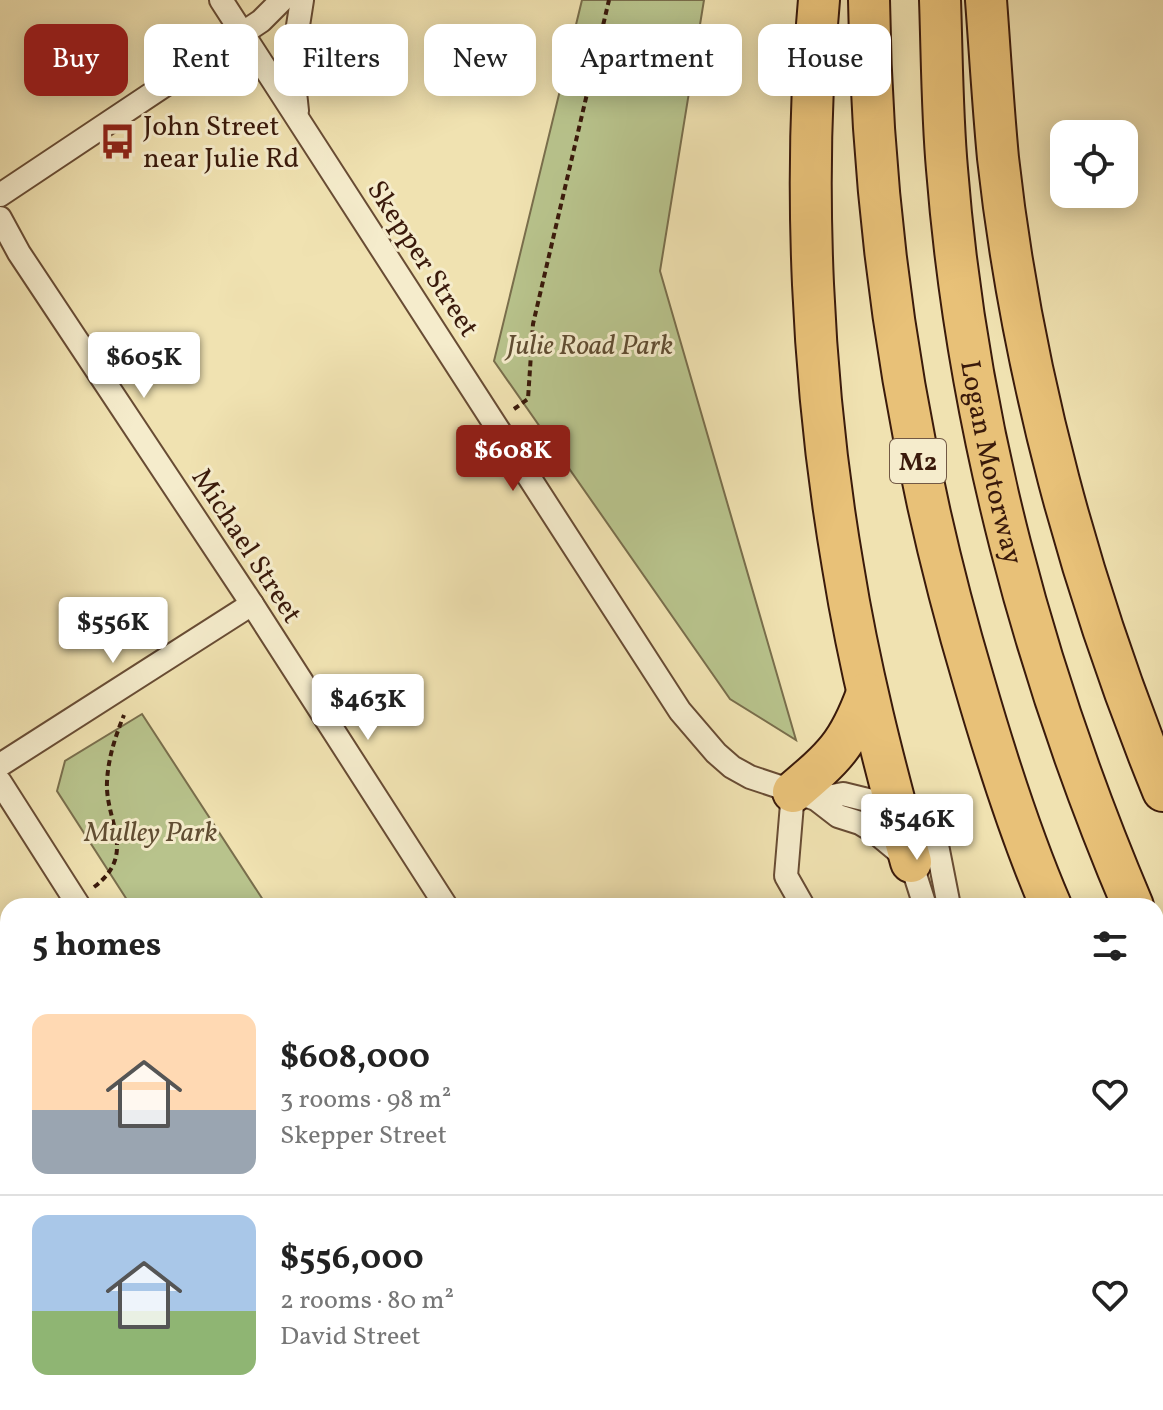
<!DOCTYPE html>
<html lang="en">
<head>
<meta charset="utf-8">
<style>
  :root { --surface:#fff; --page:#f6f6f6; --text:#222; --muted:#767676; --line:#e0e0e0; --accent:#8f2418 }
  body { margin:0; font-family:Vollkorn,serif; background:var(--page); color:var(--text); height:100vh; display:flex; flex-direction:column; font-size:30px; white-space:nowrap }
  * { box-sizing:border-box; margin:0 }
  p { font-size:26px; color:var(--muted) }
  .icon { flex:none; width:44px; height:44px; fill:none; stroke:currentColor; stroke-width:2; stroke-linecap:round; stroke-linejoin:round }
  .map { position:relative; flex:1; overflow:hidden }
  .side { position:absolute; left:0px; top:898px; width:1164px; height:512px; display:flex; flex-direction:column; background:var(--surface); border-radius:24px 24px 0 0; box-shadow:0 4px 20px #0003 }
  .side>* { flex:none }
  .hud { position:absolute; left:24px; top:24px; width:1116px; height:72px; display:flex; gap:16px }
  .controls { position:absolute; left:1050px; top:120px; display:grid; gap:16px }
  .controls a { display:grid; place-items:center; width:88px; height:88px; border-radius:16px; background:var(--surface); box-shadow:0 4px 20px #0003; font-size:40px }
  .price { position:absolute; translate:-50% -68px; padding:0 18px; border-radius:8px; background:#fff; color:#222; font-size:26px; line-height:52px; filter:drop-shadow(0 2px 4px #0008) }
  .price::after { content:''; position:absolute; left:50%; top:48px; width:24px; height:18px; margin-left:-12px; background:inherit; clip-path:polygon(0 0,100% 0,50% 100%) }
  .price.active { background:var(--accent); color:#fff }
  ul { padding:0; list-style:none }
  li { display:flex; align-items:center; gap:24px; height:200px; padding:0 32px }
  li+li { border-top:2px solid var(--line) }
  li span { display:grid; place-items:center; flex:none; width:224px; height:160px; border-radius:16px; color:#555 }
  li>.icon { margin-inline-start:auto }
  span .icon { width:96px; height:96px; fill:#fffc; stroke-width:1 }
  li b { font-size:34px }
  h2 { display:flex; justify-content:space-between; align-items:center; height:96px; padding:0 32px; font-size:34px }
  .chip { padding:0 28px; border-radius:16px; background:var(--surface); box-shadow:0 4px 20px #0003; font-size:28px; line-height:72px }
  .chip.active { background:var(--accent); color:#fff }
  .map>svg:first-child { display:block }
</style>
</head>
<body>
<div class="map">
<svg width="1163" height="1410" viewBox="0 0 1163 1410">
  <rect width="100%" height="100%" fill="#f0e2b1"/>
  <filter id="stains"><feTurbulence type="fractalNoise" baseFrequency=".0025" numOctaves="4"/><feColorMatrix values="0 0 0 0 .2 0 0 0 0 .09 0 0 0 0 .02 0 0 0 .5 -.17"/></filter>
  <radialGradient id="worn" r=".72"><stop offset=".6" stop-color="#630" stop-opacity="0"/><stop offset="1" stop-color="#630" stop-opacity=".3"/></radialGradient>
  <g fill="#b8c38c" stroke="#796e4c" stroke-width="2">
    <path d="M582 0H704L660 271 796 740 730 699 494 361Z"/>
    <path d="M142 714 267 906H131L57 791 65 761Z"/>
  </g>
  <g fill="none" stroke-linecap="round" stroke-linejoin="round">
    <defs>
      <g id="street">
        <path d="M221 0 680 711 716 753 732 767 750 777 816 799 838 816 860 823 875 832 911 862 925 906"/>
        <path d="M297 111 292 64 302 0"/>
        <path d="M0 195 261 21 282 0"/>
        <path d="M0 218 19 253 252 604 446 906"/>
        <path d="M0 765 252 604"/>
        <path d="M0 782 79 906"/>
        <path d="M793 792 786 876 803 906"/>
        <path d="M816 799 843 794 896 807 915 820 933 840 938 850 949 906"/>
        <path d="M0 946 8 941"/>
        <path d="M0 1283 8 1295"/>
        <path d="M403 1402 408 1410"/>
        <path d="M769 1402 774 1410"/>
      </g>
      <g id="secondary">
        <path d="M1156 1264 1163 1260"/>
        <path d="M1156 1323 1163 1319"/>
        <path d="M933 1410 945 1402"/>
        <path d="M990 1410 1007 1402"/>
      </g>
      <g id="highway">
        <path d="M819 0C802 182 812 387 843 567 859 667 884 764 911 862"/>
        <path d="M869 0C872 232 908 460 974 682 996 758 1020 834 1051 906"/>
        <path id="s1" d="M940 0C942 56 942 113 947 169 967 422 1034 673 1133 906"/>
        <path d="M986 0C990 53 993 105 998 158 1022 374 1081 590 1163 791"/>
        <path d="M793 792C834 757 848 745 867 693"/>
        <path d="M1156 961 1163 977"/>
        <path d="M1156 1139 1163 1155"/>
      </g>
    </defs>
    <use href="#street" stroke="#684c34" stroke-width="26"/>
    <use href="#secondary" stroke="#3a1a0b" stroke-width="36"/>
    <use href="#highway" stroke="#3a1a0b" stroke-width="44"/>
    <g stroke="#3a1a0b" stroke-width="4" stroke-dasharray="6 4" stroke-linecap="butt">
      <path d="M514 409 528 399 533 324 609 0"/>
      <path d="M94 887C138 854 105 821 107 782 108 759 115 737 124 715"/>
    </g>
    <use href="#street" stroke="#f5eccc" stroke-width="22"/>
    <use href="#secondary" stroke="#f5eccc" stroke-width="32"/>
    <use href="#highway" stroke="#e8c178" stroke-width="40"/>
  </g>
  <defs>
    <symbol id="bus-bare" viewBox="-9 -9 18 18"><path d="M-5-6H5V4H4V6H2V4H-2V6H-4V4H-5ZM-3.5-4V0h7V-4ZM-3.5 1.2v1.5H-2V1.2ZM2 1.2v1.5H3.5V1.2Z" fill="#8f2418" stroke="#f5eccc" stroke-width="2.5" paint-order="stroke"/></symbol>
  </defs>
  <g fill-rule="evenodd">
    <use href="#bus-bare" x="92" y="116" width="51" height="51"/>
  </g>
  <g text-anchor="middle" stroke-width="6" stroke-linejoin="round" paint-order="stroke">
    <rect fill="#f5eccc" stroke="#725945" stroke-width="2" x="890" y="439" width="56" height="44" rx="6"/>
    <g font-size="26" font-weight="bold" fill="#3a1a0b">
      <text x="918" y="470">M2</text>
    </g>
    <g font-size="28" fill="#3a1a0b" stroke="#f5eccc" text-anchor="start">
      <text x="143" y="135">John Street<tspan x="143" dy="32">near Julie Rd</tspan></text>
    </g>
    <g font-size="28" fill="#3a1a0b" stroke="#f5eccc">
      <text transform="translate(424 258) rotate(57)" y="10">Skepper Street</text>
      <text dy="10" stroke="none"><textPath href="#s1" startOffset="466">Logan Motorway</textPath></text>
      <text transform="translate(248 545) rotate(57)" y="10">Michael Street</text>
    </g>
    <g font-size="28" font-style="italic" fill="#604d32" stroke="#f5eccc">
      <text x="590" y="354">Julie Road Park</text>
      <text x="151" y="841">Mulley Park</text>
    </g>
  </g>
  <rect width="100%" height="100%" filter="url(#stains)"/>
  <rect width="100%" height="100%" fill="url(#worn)"/>
</svg>
<div class="controls">
<a><svg class="icon" aria-label="locate" viewBox="0 0 24 24"><circle cx="12" cy="12" r="6"/><path d="M12 2v4M12 18v4M2 12h4M18 12h4"/></svg></a>
</div>
<b class="price" style="left:144px;top:400px">$605K</b>
<b class="price active" style="left:513px;top:493px">$608K</b>
<b class="price" style="left:113px;top:665px">$556K</b>
<b class="price" style="left:368px;top:742px">$463K</b>
<b class="price" style="left:917px;top:862px">$546K</b>
<div class="hud">
<a class="chip active">Buy</a>
<a class="chip">Rent</a>
<a class="chip">Filters</a>
<a class="chip">New</a>
<a class="chip">Apartment</a>
<a class="chip">House</a>
</div>
<section class="side">
<h2>5 homes<svg class="icon" aria-label="filters" viewBox="0 0 24 24"><path d="M4 7h16M4 17h16"/><circle cx="9" cy="7" r="2"/><circle cx="15" cy="17" r="2"/></svg></h2>
<ul>
<li><span style="background:linear-gradient(#ffd9b3 60%,#9aa5b1 0)"><svg class="icon" aria-label="home" viewBox="0 0 24 24"><path d="M3 11l9-7 9 7M6 9v11h12V9"/></svg></span><div><b>$608,000</b><p>3 rooms · 98 m²</p><p>Skepper Street</p></div><svg class="icon" aria-label="heart" viewBox="0 0 24 24"><path d="M12 20l-8-8c-3-5 5-10 8-4 3-6 11-1 8 4z"/></svg></li>
<li><span style="background:linear-gradient(#a9c7e8 60%,#8fb573 0)"><svg class="icon" aria-label="home" viewBox="0 0 24 24"><path d="M3 11l9-7 9 7M6 9v11h12V9"/></svg></span><div><b>$556,000</b><p>2 rooms · 80 m²</p><p>David Street</p></div><svg class="icon" aria-label="heart" viewBox="0 0 24 24"><path d="M12 20l-8-8c-3-5 5-10 8-4 3-6 11-1 8 4z"/></svg></li>
</ul>
</section>
</div>
</body>
</html>
